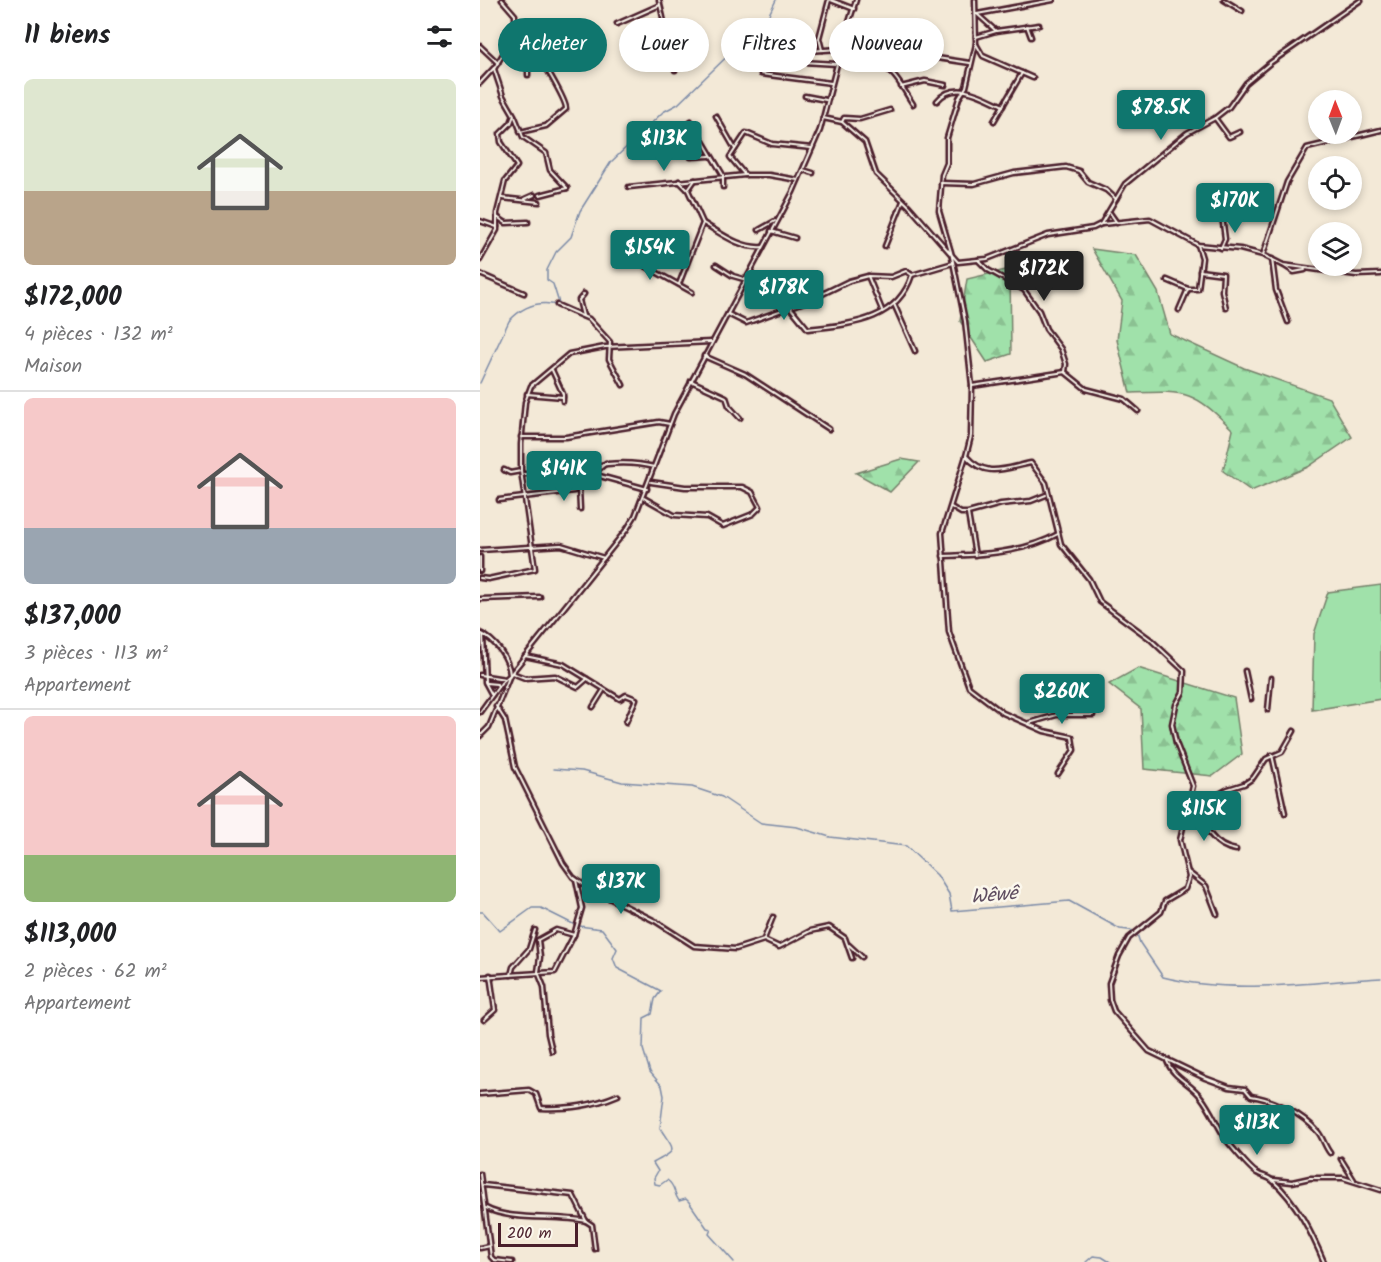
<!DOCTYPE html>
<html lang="fr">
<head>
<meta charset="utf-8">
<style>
  :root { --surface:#fff; --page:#f2f2f2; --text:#202124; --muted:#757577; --line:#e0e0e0; --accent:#0f766e }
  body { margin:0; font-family:Kalam,sans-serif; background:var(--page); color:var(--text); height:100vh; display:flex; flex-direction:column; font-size:22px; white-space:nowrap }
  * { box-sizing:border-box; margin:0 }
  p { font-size:20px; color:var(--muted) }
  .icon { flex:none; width:33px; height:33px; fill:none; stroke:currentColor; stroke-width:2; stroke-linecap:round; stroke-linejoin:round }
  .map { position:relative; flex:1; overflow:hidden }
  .side { display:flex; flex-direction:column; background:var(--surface); width:480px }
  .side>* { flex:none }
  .guide { position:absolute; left:18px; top:18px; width:570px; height:54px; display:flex; gap:12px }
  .needle { width:39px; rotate:359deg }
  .buttons { position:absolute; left:828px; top:90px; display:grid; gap:12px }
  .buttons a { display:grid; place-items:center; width:54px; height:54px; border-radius:50%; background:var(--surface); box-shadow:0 3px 9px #0003; font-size:30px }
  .scale { position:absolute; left:18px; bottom:15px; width:80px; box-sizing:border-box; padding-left:6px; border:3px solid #4a1f2b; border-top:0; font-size:16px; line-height:21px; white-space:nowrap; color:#4a1f2b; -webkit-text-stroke:4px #fbf7ec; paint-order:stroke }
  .price { position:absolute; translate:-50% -51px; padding:0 14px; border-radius:6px; background:var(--accent); color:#fff; font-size:20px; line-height:39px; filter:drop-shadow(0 2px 3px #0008) }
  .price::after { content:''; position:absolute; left:50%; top:36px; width:18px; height:14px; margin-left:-9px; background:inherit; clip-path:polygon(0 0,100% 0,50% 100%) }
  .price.on { background:#222; color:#fff }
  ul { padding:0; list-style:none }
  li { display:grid; align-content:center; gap:12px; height:318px; padding:0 24px }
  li+li { border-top:2px solid var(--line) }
  li span { display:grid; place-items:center; height:186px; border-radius:9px; color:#555 }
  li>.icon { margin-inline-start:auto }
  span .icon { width:108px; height:108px; fill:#fffc; stroke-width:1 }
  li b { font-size:26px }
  h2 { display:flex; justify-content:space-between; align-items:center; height:72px; padding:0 24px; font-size:26px }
  .chip { padding:0 21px; border-radius:27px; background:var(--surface); box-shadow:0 3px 9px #0003; font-size:21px; line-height:54px }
  .chip.on { background:var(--accent); color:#fff }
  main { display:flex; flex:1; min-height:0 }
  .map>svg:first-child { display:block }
</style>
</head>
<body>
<main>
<section class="side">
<h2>11 biens<svg class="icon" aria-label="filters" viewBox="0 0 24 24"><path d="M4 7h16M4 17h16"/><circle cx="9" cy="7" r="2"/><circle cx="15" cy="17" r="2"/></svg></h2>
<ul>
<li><span style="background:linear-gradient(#dfe7d0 60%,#b9a48a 0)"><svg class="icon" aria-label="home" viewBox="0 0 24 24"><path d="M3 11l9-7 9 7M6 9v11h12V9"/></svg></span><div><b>$172,000</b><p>4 pièces · 132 m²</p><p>Maison</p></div></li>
<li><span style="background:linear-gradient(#f6c9c9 70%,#9aa5b1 0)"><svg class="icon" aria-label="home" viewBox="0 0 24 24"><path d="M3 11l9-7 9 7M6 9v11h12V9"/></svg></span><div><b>$137,000</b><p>3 pièces · 113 m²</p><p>Appartement</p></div></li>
<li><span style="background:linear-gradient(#f6c9c9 75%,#8fb573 0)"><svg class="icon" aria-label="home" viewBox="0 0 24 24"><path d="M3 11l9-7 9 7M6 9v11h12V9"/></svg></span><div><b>$113,000</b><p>2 pièces · 62 m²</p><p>Appartement</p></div></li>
</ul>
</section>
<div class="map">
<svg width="901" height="1262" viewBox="0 0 901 1262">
  <defs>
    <pattern id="forest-firs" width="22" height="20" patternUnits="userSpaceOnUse" patternTransform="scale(1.5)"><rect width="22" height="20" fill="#a0e1aa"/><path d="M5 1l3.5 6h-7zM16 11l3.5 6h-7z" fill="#8bc192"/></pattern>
  </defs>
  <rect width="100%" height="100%" fill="#f3e9d7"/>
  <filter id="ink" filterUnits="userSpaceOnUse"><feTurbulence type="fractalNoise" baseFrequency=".0167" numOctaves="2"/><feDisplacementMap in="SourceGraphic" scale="12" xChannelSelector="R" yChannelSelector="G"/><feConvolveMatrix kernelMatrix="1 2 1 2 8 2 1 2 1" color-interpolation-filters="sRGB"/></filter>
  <g filter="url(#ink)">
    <path fill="#a0e1aa" stroke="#75806a" stroke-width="1.5" d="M901 585V699L832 710 834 634 848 592Z"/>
    <g fill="url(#forest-firs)" stroke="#75806a" stroke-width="1.5">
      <path d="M612 249 656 255 678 292 690 334 764 368 849 398 872 437 828 467 771 491 743 471 753 430C712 389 706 391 650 393L637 340 642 301Z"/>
      <path d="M530 269 531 354 507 362 480 321 487 279Z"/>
      <path d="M421 459 439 462 410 492 376 473Z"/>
      <path d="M658 668 754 698 762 754 733 776 664 769 661 709 629 684Z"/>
    </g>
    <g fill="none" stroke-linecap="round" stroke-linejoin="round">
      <g stroke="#7b8aa7" stroke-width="1.5">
        <path d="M0 383 29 321C42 307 57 300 77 305L79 303 73 284 67 280V270L76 252 91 237 100 211 131 162 183 112 198 104 265 39 283 27 296 0"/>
        <path d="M73 769 102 771 142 782 212 787 242 797 281 823 317 827 350 837 426 846 457 875 469 894 472 911 589 901 640 929 656 931 660 943 683 977C753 995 830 982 901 978"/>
        <path d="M0 912H3L20 931 52 908H61L95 925"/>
        <path d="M99 926 122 929 137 949 133 958 137 968 181 991 175 999 172 1014 164 1018 163 1049 170 1072 182 1086 184 1096 180 1128C194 1151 200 1149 173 1163L178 1171 174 1178 175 1184 180 1185 187 1180C196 1186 193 1193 199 1201L206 1199 209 1202 227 1228 231 1229 229 1234 254 1262"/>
        <path d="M606 1262 613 1256 622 1257 630 1262"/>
      </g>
      <defs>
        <g id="street">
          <path d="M179 0 195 70"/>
          <path d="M351 0 374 9"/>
          <path d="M495 0 496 44 486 87 479 98 467 138V163L462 175 459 211 471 252 485 321 492 386 491 436 486 456C506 479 525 468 551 463L566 483 581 544 609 579 620 602 670 639 704 671 703 692 696 705 692 724 696 743 713 786 700 840 709 877 705 889 685 901 681 912 649 938 639 956 629 983 630 1000 634 1011 669 1051 725 1078 749 1087 765 1089 771 1096C793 1099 823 1114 838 1132 843 1138 845 1147 850 1153"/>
          <path d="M744 0 762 11"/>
          <path d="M497 14 573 0"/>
          <path d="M497 14 516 31 559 25"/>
          <path d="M137 24 180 5"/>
          <path d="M547 26 551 37"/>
          <path d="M367 28C371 71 384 51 408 70 418 77 426 94 433 104"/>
          <path d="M365 33 404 50 490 63"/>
          <path d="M35 34C40 37 47 41 51 45 58 53 87 101 86 109L66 126 40 132"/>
          <path d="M496 37 516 31"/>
          <path d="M496 44 503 56 553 78"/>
          <path d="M0 46 18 63"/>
          <path d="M342 50 339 38 349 0"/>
          <path d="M404 50 406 68"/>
          <path d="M328 51 360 49"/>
          <path d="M270 52 305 61 357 64"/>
          <path d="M281 74 351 83"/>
          <path d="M48 75V59L52 49"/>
          <path d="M0 83 14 68"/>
          <path d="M421 87 445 81 465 85"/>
          <path d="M325 96 346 100"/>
          <path d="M457 101C475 79 504 97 523 106"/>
          <path d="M236 116 255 149"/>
          <path d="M35 117 43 137 66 153 70 170 87 188"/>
          <path d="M343 118 362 122 385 142 396 174 429 206 478 262 507 259 568 235 613 228 621 224 645 184 707 133 735 118 749 107 766 83 790 63 881 0"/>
          <path d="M735 118 749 137 760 132"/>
          <path d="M211 121 243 175V187"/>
          <path d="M514 121 542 73"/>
          <path d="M362 122 364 118 380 119 410 110"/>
          <path d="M211 157 230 156"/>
          <path d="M323 170 333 173"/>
          <path d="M265 175 250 157 266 133 292 144 332 148"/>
          <path d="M199 181 208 190 223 223 199 284"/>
          <path d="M461 183 494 184 534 173 586 167 599 171 608 182 626 190 636 199"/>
          <path d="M149 187 265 175H289L318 180"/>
          <path d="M208 190 215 180"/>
          <path d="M60 195 87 188"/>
          <path d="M22 198 59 202"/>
          <path d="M45 199 54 195"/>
          <path d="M630 213 637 223"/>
          <path d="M17 217 26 223 48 222"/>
          <path d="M0 221 17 227"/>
          <path d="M223 223C242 234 261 249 283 247"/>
          <path d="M622 224 670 219 718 245 760 249 783 255 803 265 876 275 901 274"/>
          <path d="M279 230 295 221"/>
          <path d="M291 231 315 238"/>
          <path d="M405 246 423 201"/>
          <path d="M741 248 745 239 742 216"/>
          <path d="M138 251 212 292"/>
          <path d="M783 255 807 182 827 148 901 130"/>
          <path d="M792 259 796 290 808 322"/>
          <path d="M0 260 17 230V213L25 181 37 166 21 142 20 134 31 123 34 115 23 96 14 69 35 34V15L22 0"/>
          <path d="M498 260 508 270 544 290 559 311 566 329 581 349 586 364 585 372"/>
          <path d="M236 265 253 276 267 280"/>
          <path d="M803 265 814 272 825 270"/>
          <path d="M720 271 743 274 742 291 746 308"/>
          <path d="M0 274 44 293"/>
          <path d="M388 276 402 310"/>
          <path d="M687 280 708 289H718L722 258 718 245"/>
          <path d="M414 304 435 351"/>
          <path d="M77 305 109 319 130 342 129 359 143 385"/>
          <path d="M310 307 328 329C370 324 417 322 432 275L473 263"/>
          <path d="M699 310 708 289"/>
          <path d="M248 314 266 323 330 300 369 281 388 276 411 277 426 271 432 275"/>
          <path d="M103 316 99 300 104 294"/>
          <path d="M224 356 265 374 349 429"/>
          <path d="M72 370 83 394V401"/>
          <path d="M211 381 246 397 249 406 260 418"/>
          <path d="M492 386 585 372 606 389 644 399 658 411"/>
          <path d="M47 394 83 397"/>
          <path d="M41 437H86L179 422 190 424"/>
          <path d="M486 456 462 533 469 632 489 687 523 713 564 731 592 737 594 750 578 774"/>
          <path d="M24 470 30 473 41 471"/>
          <path d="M44 474C89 475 129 455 174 467"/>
          <path d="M116 475 167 489"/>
          <path d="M99 488 100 509"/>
          <path d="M164 498 194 515 227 517 243 526 273 514 280 507 272 492 262 487H205L171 482"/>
          <path d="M19 500 94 491 126 463"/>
          <path d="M471 507 481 513H488L521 504 551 501 566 495"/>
          <path d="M488 514 495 555"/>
          <path d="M0 550 81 545 124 558"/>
          <path d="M463 556C500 555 544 553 578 534"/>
          <path d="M0 557V571"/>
          <path d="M0 578 8 579 55 569 41 471V444L45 402 51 386 89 354 125 347 231 342"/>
          <path d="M0 599 60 597"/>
          <path d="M0 633C15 640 29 658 30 675L21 683 0 712"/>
          <path d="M3 635 5 682 12 695"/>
          <path d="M45 656 83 664 140 699 146 695 156 699 146 722"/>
          <path d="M765 671 771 699"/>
          <path d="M32 673 45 678 75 676 98 687 107 679"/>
          <path d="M0 675 25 679"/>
          <path d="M6 683 17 684 18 687"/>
          <path d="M16 706 25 720 35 767 83 863 93 877 107 887 175 921 214 946 256 949 284 940 299 947 330 931 349 927 365 938 372 958"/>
          <path d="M113 707 123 691"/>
          <path d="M788 710 791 678"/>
          <path d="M549 723 577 715H613"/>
          <path d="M0 736 9 727 30 675 147 529 155 516 194 414 313 192 340 130 363 41 376 0"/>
          <path d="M792 755 805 813"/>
          <path d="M711 795C722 816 727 846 756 850"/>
          <path d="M717 806 748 789 764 784 773 778 786 759 802 752 814 731"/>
          <path d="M708 872 726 886 737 914"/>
          <path d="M284 939 293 917"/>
          <path d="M369 945 382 957"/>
          <path d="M31 975 33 967 49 949 55 930"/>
          <path d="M0 977 75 972 94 935 102 908 96 880"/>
          <path d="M4 1020 15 1010 10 975"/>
          <path d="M72 1051 68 1034 64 987 58 972 60 957 58 940 76 930 94 935"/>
          <path d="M687 1061C693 1078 711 1083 721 1097 733 1112 739 1132 752 1147 757 1153 772 1171 777 1173 783 1177 788 1176 793 1181 817 1202 832 1234 844 1262"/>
          <path d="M0 1094 49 1090 56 1094 61 1108C89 1109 112 1106 138 1095"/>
          <path d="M861 1159 874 1180"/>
          <path d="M0 1174 11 1257 14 1260 32 1262"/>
          <path d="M793 1180 812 1182 830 1178H863L901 1190"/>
          <path d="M3 1185 93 1195 106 1221 112 1225 115 1249"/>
          <path d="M6 1208C29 1221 76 1215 106 1221"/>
          <path d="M0 1248 9 1246"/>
        </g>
      </defs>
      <use href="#street" stroke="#4a1f2b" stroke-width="7"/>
      <use href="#street" stroke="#fbf7ec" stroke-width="2"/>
    </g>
  </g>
  <g text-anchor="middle" stroke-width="5" stroke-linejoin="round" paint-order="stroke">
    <g font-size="20" font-style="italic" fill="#5e4c5f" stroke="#fbf7ec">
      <text transform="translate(514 894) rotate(-5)" y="7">Wêwê</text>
    </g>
  </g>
</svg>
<div class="buttons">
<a><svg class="needle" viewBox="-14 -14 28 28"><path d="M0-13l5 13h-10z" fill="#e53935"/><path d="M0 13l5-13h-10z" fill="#757577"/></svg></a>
<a><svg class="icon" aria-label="locate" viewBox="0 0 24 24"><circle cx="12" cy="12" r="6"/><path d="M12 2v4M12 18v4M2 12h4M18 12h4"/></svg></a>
<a><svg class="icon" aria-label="layers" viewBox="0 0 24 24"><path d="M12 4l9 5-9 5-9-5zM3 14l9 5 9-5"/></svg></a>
</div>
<div class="scale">200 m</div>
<b class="price" style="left:681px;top:141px">$78.5K</b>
<b class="price" style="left:184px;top:172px">$113K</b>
<b class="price" style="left:755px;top:234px">$170K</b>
<b class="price" style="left:170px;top:281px">$154K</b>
<b class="price on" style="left:564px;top:302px">$172K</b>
<b class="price" style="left:304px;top:321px">$178K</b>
<b class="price" style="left:84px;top:502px">$141K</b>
<b class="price" style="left:582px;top:725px">$260K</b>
<b class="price" style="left:724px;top:842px">$115K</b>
<b class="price" style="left:141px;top:915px">$137K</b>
<b class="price" style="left:777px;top:1156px">$113K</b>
<div class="guide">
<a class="chip on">Acheter</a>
<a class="chip">Louer</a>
<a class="chip">Filtres</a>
<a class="chip">Nouveau</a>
</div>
</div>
</main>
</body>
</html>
